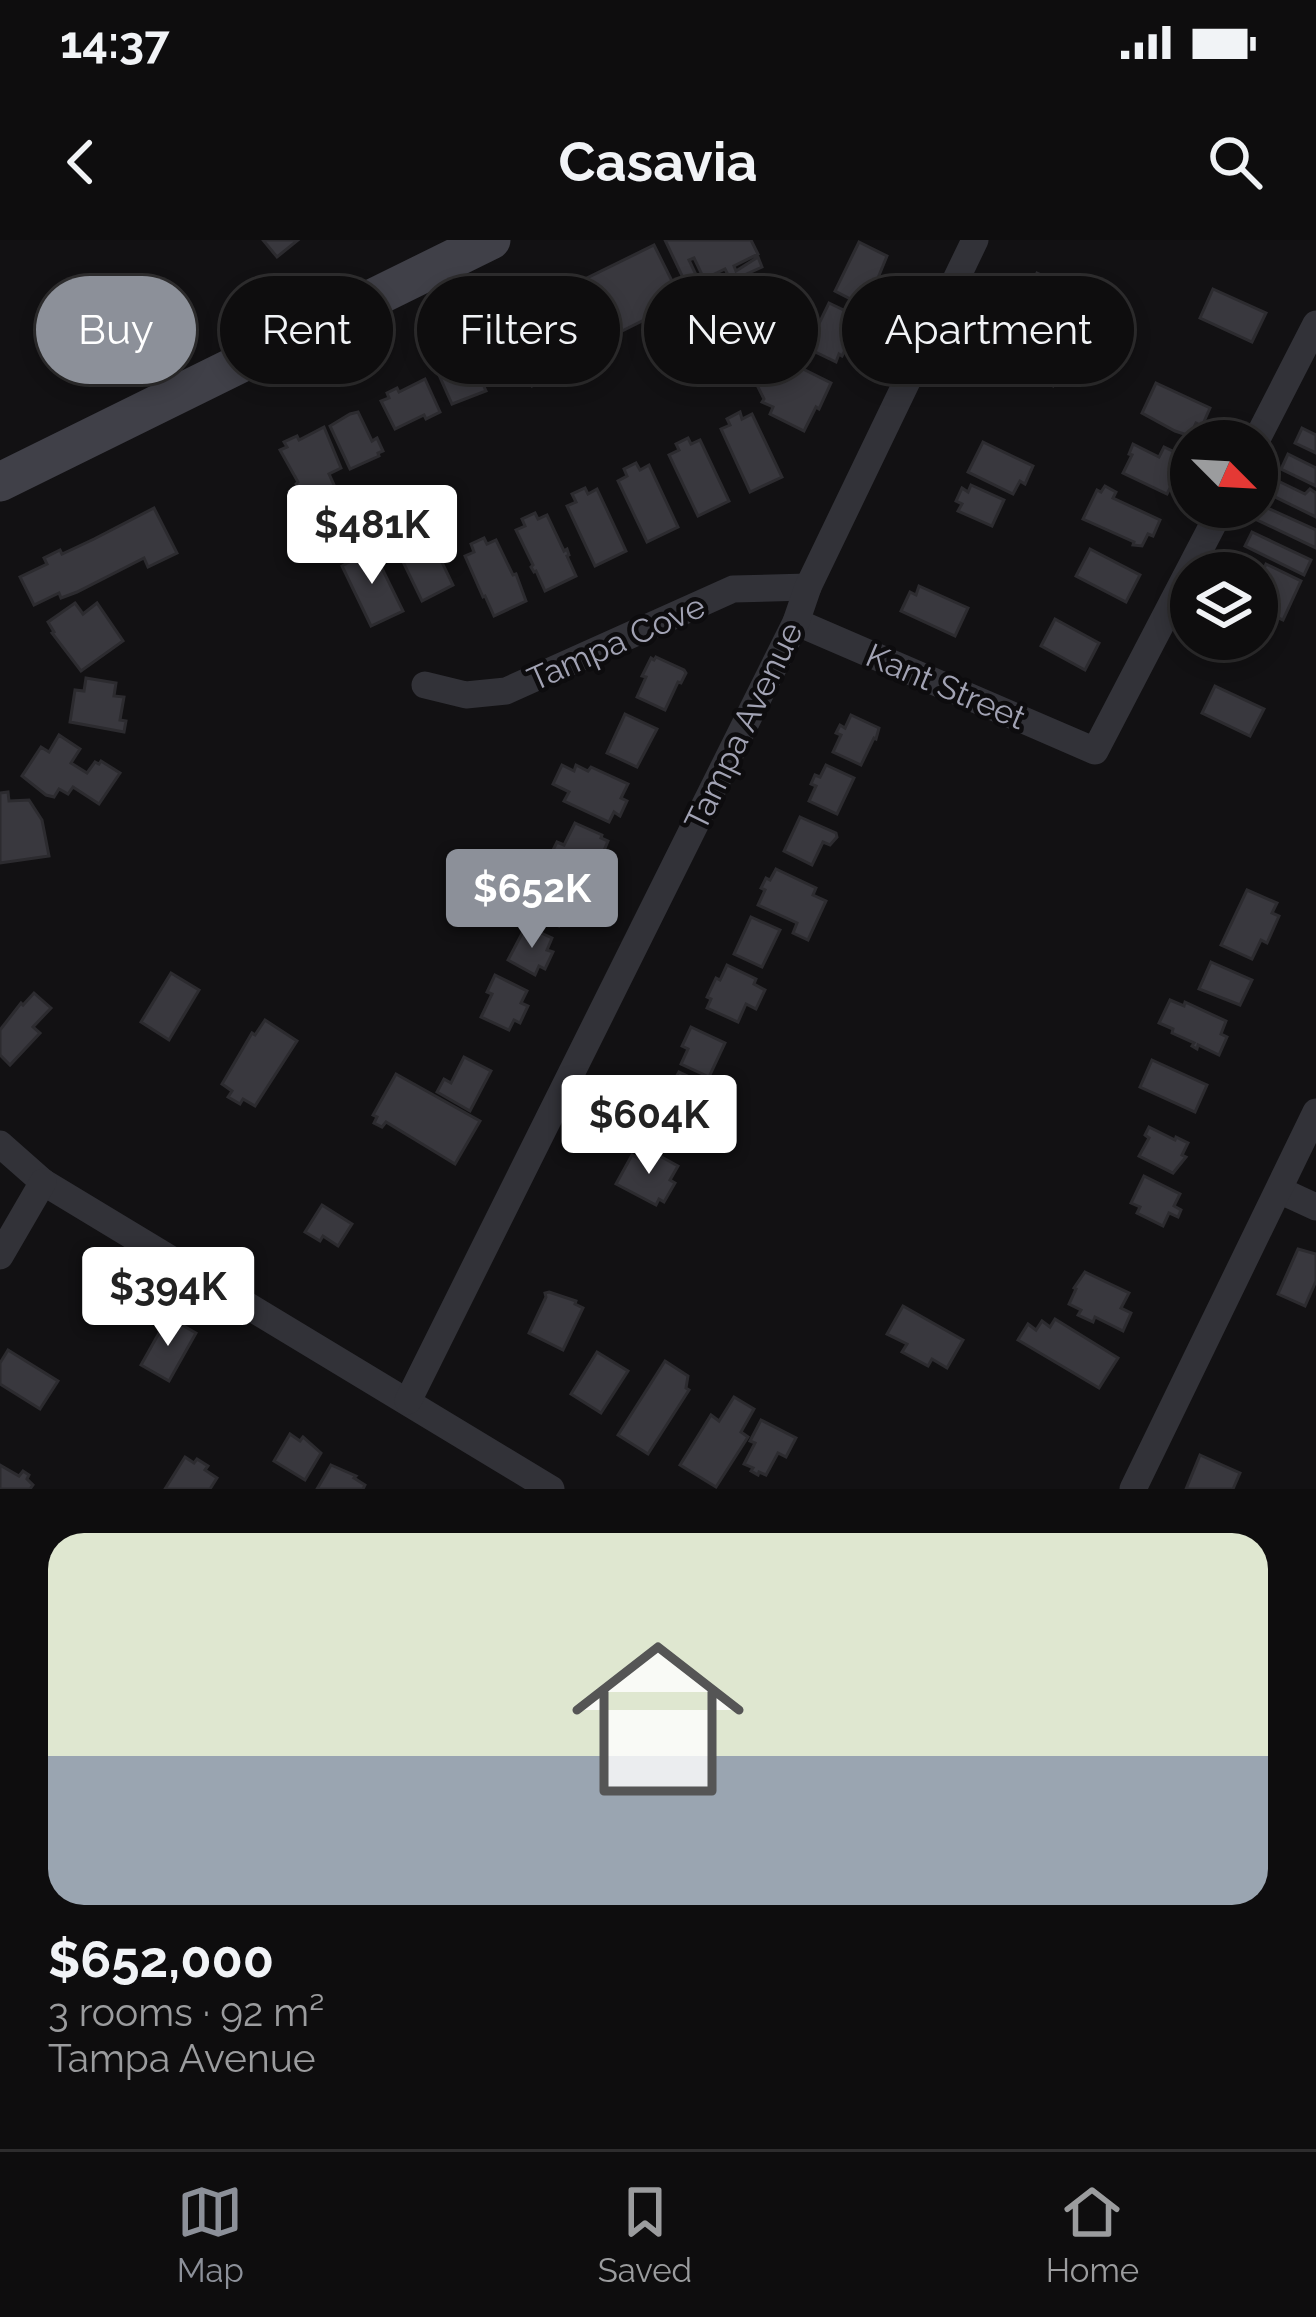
<!DOCTYPE html>
<html lang="en">
<head>
<meta charset="utf-8">
<style>
  :root { --surface:#0e0d0e; --page:#1c1b1c; --text:#f1f3f6; --muted:#9b9c9e; --line:#2e2d2e; --accent:#8c9099 }
  body { margin:0; font-family:Raleway,sans-serif; background:var(--page); color:var(--text); height:100vh; display:flex; flex-direction:column; font-size:45px; white-space:nowrap }
  * { box-sizing:border-box; margin:0 }
  p { font-size:39px; color:var(--muted) }
  .icon { flex:none; width:66px; height:66px; fill:none; stroke:currentColor; stroke-width:2; stroke-linecap:round; stroke-linejoin:round }
  .map { position:relative; height:1249px; overflow:hidden }
  .sheet { display:flex; flex-direction:column; background:var(--surface); flex:1 }
  .sheet>* { flex:none }
  .banner { position:absolute; left:36px; top:36px; width:1245px; height:108px; display:flex; gap:24px }
  .needle { width:78px; rotate:114deg }
  .buttons { position:absolute; left:1170px; top:180px; display:grid; gap:24px }
  .buttons a { display:grid; place-items:center; width:108px; height:108px; border-radius:50%; background:var(--surface); box-shadow:0 6px 18px #0003,0 0 0 3px var(--line); font-size:60px }
  .price { position:absolute; translate:-50% -102px; padding:0 27px; border-radius:12px; background:#fff; color:#222; font-size:39px; line-height:78px; filter:drop-shadow(0 3px 6px #0008) }
  .price::after { content:''; position:absolute; left:50%; top:72px; width:36px; height:27px; margin-left:-18px; background:inherit; clip-path:polygon(0 0,100% 0,50% 100%) }
  .price.selected { background:var(--accent); color:#fff }
  ul { padding:0; list-style:none }
  li { display:grid; align-content:center; gap:24px; height:636px; padding:0 48px }
  li span { display:grid; place-items:center; height:372px; border-radius:36px; color:#555 }
  li>.icon { margin-inline-start:auto }
  span .icon { width:216px; height:216px; fill:#fffc; stroke-width:1 }
  li b { font-size:51px }
  .tag { padding:0 42px; border-radius:54px; background:var(--surface); box-shadow:0 6px 18px #0003,0 0 0 3px var(--line); font-size:42px; line-height:108px }
  .tag.selected { background:var(--accent); color:#fff }
  .status { display:flex; justify-content:space-between; align-items:center; height:84px; padding:0 60px; background:var(--surface); direction:ltr }
  .status svg { height:33px; fill:currentColor }
  header { display:flex; justify-content:space-between; align-items:center; height:156px; padding:0 48px; background:var(--surface); font-size:54px; font-weight:700 }
  .tabs { display:flex; justify-content:space-around; align-items:center; height:168px; border-top:3px solid var(--line); background:var(--surface); font-size:33px; color:var(--muted) }
  .tabs a { display:grid; justify-items:center; gap:6px }
  .tabs .selected { color:var(--accent) }
  .map>svg:first-child { display:block }
</style>
</head>
<body>
<div class="status"><b>14:37</b><svg viewBox="0 0 49 12"><path d="M0 12V9h3v3zM5 12V6h3v6zM10 12V3h3v9zM15 12V0h3v12zM26 1h20v11H26zM47 4h2v5h-2z"/></svg></div>
<header><svg class="icon" aria-label="back" viewBox="0 0 24 24"><path d="M15 5l-7 7 7 7"/></svg>Casavia<svg class="icon" aria-label="search" viewBox="0 0 24 24"><circle cx="10" cy="10" r="6"/><path d="M15 15l6 6"/></svg></header>
<div class="map">
<svg width="1316" height="1249" viewBox="0 0 1316 1249">
  <rect width="100%" height="100%" fill="#121113"/>
  <g fill="#39383e" stroke="#2c2b2f" stroke-width="3">
    <path d="M263 0H298L277 17Z"/>
    <path d="M665 0H751L758 14 734 26 736 31 758 17 762 27 731 41 725 29 704 39 694 18 689 20 699 41 687 46Z"/>
    <path d="M859 2 887 16 866 67 835 51Z"/>
    <path d="M654 5 682 61 610 97 583 40Z"/>
    <path d="M1037 33 1064 45 1057 59 1087 73 1078 92 1021 67Z"/>
    <path d="M565 49 588 95 560 109 538 63Z"/>
    <path d="M1213 49 1266 73 1252 102 1200 78Z"/>
    <path d="M829 63 858 77 849 93 853 95 842 116 839 114 836 122 803 106 809 94 813 96Z"/>
    <path d="M1010 89 1045 105 1051 92 1066 99 1052 130 1059 133 1053 146 1046 142 1044 144 1038 141 1039 139 996 119Z"/>
    <path d="M527 93 549 139 532 146 525 129 503 139 486 103 500 97 503 103Z"/>
    <path d="M462 118 464 124 472 120 486 151 452 164 439 135 452 130 449 124Z"/>
    <path d="M783 119 831 143 819 169 816 167 804 191 770 174 773 167 762 162 764 159 753 137 759 124 777 132Z"/>
    <path d="M425 139 440 172 426 179 424 175 395 189 381 161 389 158 387 153 397 148 399 152Z"/>
    <path d="M1156 143 1210 168 1202 186 1196 183 1190 196 1175 191 1142 173Z"/>
    <path d="M358 172 372 201 377 198 383 211 378 213 379 216 350 229 330 186 350 174Z"/>
    <path d="M740 172 742 179 752 174 782 237 750 252 721 189 730 185 727 179Z"/>
    <path d="M324 187 341 228 329 234 335 247 296 264 289 252 298 248 296 244 298 242 280 210 287 207 284 202 297 196 299 200Z"/>
    <path d="M1302 188 1316 195V213L1295 203Z"/>
    <path d="M688 198 691 204 700 200 729 261 698 276 669 215 679 210 676 204Z"/>
    <path d="M983 202 1033 226 1025 244 1020 241 1013 254 968 232Z"/>
    <path d="M1133 204 1159 217 1164 207 1185 217 1177 235 1181 237 1176 249 1171 246 1167 254 1123 233 1132 215 1129 214Z"/>
    <path d="M1288 214 1316 228V246L1281 229Z"/>
    <path d="M636 223 640 230 649 225 678 287 647 302 618 241 627 236 624 229Z"/>
    <path d="M1276 240 1305 254 1310 249 1316 253V277L1269 254Z"/>
    <path d="M971 245 1004 260 992 286 958 271 962 264 956 261 962 248 968 252Z"/>
    <path d="M1105 246 1116 252 1113 258 1160 280 1153 296 1148 294 1142 306 1133 305 1134 302 1083 279 1097 250 1101 252Z"/>
    <path d="M585 248 588 254 597 249 626 311 595 326 567 266 576 262 572 254Z"/>
    <path d="M1263 266 1316 290V308L1257 280Z"/>
    <path d="M154 268 177 313 148 327 144 318 77 352 61 358 59 353 34 365 20 337 47 324 44 318 60 310 62 314 94 299Z"/>
    <path d="M535 273 538 279 547 275 564 311 567 309 569 315 567 316 576 336 545 351 536 331 534 332 531 327 533 325 516 290 525 286 522 279Z"/>
    <path d="M411 282 414 288 423 283 453 345 422 361 392 299 401 295 398 288Z"/>
    <path d="M1252 292 1311 320 1304 335 1245 306Z"/>
    <path d="M484 298 487 304 496 300 513 335 516 334 526 361 494 376 485 356 483 357 465 316 474 312 471 304Z"/>
    <path d="M361 308 364 314 373 310 403 371 371 386 342 326 351 321 347 315Z"/>
    <path d="M1090 309 1140 335 1126 362 1076 336Z"/>
    <path d="M1266 324 1301 341 1283 380 1257 368V356L1263 344 1258 341Z"/>
    <path d="M919 346 968 368 955 396 901 371 910 352 916 355Z"/>
    <path d="M75 363 83 374 97 363 123 401 81 431 52 393 54 392 48 382Z"/>
    <path d="M1055 379 1099 403 1085 430 1041 406Z"/>
    <path d="M656 417 684 430 686 433 681 443 678 442 665 470 637 457 646 437 642 436 651 418 654 420Z"/>
    <path d="M86 438 116 443 114 456 124 457 120 480 126 481 124 492 70 482 75 450 84 451Z"/>
    <path d="M1215 446 1264 469 1250 496 1202 473Z"/>
    <path d="M625 474 657 489 637 527 607 513Z"/>
    <path d="M851 475 879 488 876 499 874 498 861 525 833 512 841 495 836 493 840 485 845 488Z"/>
    <path d="M59 495 80 509 71 523 87 533 95 522 99 524 101 521 120 533 99 564 73 547 68 554 59 549 54 557 46 555 22 536 41 507 49 512Z"/>
    <path d="M562 525 574 531 576 525 588 531 591 527 628 544 621 558 627 561 620 576 614 572 609 582 564 561 569 552 553 544Z"/>
    <path d="M826 525 854 538 837 574 809 561 816 546 811 544 815 535 820 537Z"/>
    <path d="M8 552 9 561 29 560 42 580 49 616 0 623V553Z"/>
    <path d="M800 577 836 593 837 597 830 605 823 602 812 625 784 611Z"/>
    <path d="M575 583 602 595 601 598 608 601 600 620 592 616 584 635 549 618 557 602 564 605Z"/>
    <path d="M776 629 816 648 813 655 826 661 808 700 793 693 797 683 758 665 765 650 761 648 766 638 770 640Z"/>
    <path d="M550 632 579 645 573 658 579 661 571 677 565 674 559 686 527 671 535 653 539 655Z"/>
    <path d="M1247 650 1277 663 1272 673 1279 676 1267 703 1261 700 1252 719 1221 705Z"/>
    <path d="M751 677 780 690 762 727 734 714Z"/>
    <path d="M526 686 552 698 547 710 553 712 545 729 539 726 535 735 508 720Z"/>
    <path d="M1211 722 1252 740 1240 765 1199 749Z"/>
    <path d="M727 725 756 739 754 744 765 750 756 769 746 764 738 782 707 768 711 759 707 757 716 738 720 740Z"/>
    <path d="M171 733 199 750 169 800 141 782Z"/>
    <path d="M495 735 527 751 521 763 528 766 520 783 514 780 509 790 481 777 492 754 487 752Z"/>
    <path d="M34 753 51 768 33 787 40 793 10 825 0 815V790L21 763 23 765Z"/>
    <path d="M1170 760 1184 766 1185 762 1226 781 1221 794 1227 797 1219 815 1198 805 1197 809 1192 806 1194 803 1172 793 1173 789 1159 783Z"/>
    <path d="M265 780 297 801 255 866 243 859 240 864 228 857 232 851 222 844 252 793 255 795Z"/>
    <path d="M691 787 725 803 709 837 681 824 688 809 682 806Z"/>
    <path d="M464 817 491 831 470 871 437 852 444 839 451 843Z"/>
    <path d="M1152 820 1207 845 1195 872 1140 847Z"/>
    <path d="M679 832 705 844 683 891 655 878 662 855 665 856Z"/>
    <path d="M396 834 480 881 455 924 386 882 382 887 374 883 377 877 373 875Z"/>
    <path d="M1149 887 1175 900 1176 897 1188 903 1182 915 1186 917 1173 933 1139 916 1149 898 1145 895Z"/>
    <path d="M649 910 678 926 670 940 675 943 664 962 659 959 656 965 616 944 632 915 643 921Z"/>
    <path d="M1144 936 1180 954 1174 966 1181 970 1178 977 1169 973 1163 986 1137 973 1140 967 1131 963Z"/>
    <path d="M322 965 352 984 338 1006 323 996 320 1001 305 992Z"/>
    <path d="M1298 1009 1316 1014V1041L1305 1066 1278 1054Z"/>
    <path d="M1085 1032 1129 1053 1121 1068 1131 1073 1123 1091 1095 1077 1093 1082 1078 1075 1081 1070 1069 1064 1076 1049 1074 1048Z"/>
    <path d="M549 1052 576 1061 575 1064 583 1068 563 1110 529 1093 546 1057 545 1053Z"/>
    <path d="M903 1066 963 1100 947 1128 932 1119 928 1126 902 1112 907 1104 887 1094Z"/>
    <path d="M168 1077 196 1093 169 1141 141 1125Z"/>
    <path d="M1055 1079 1118 1118 1099 1148 1018 1100 1028 1084 1036 1090 1042 1081 1050 1087Z"/>
    <path d="M8 1110 58 1141 40 1169 0 1144V1123Z"/>
    <path d="M597 1112 628 1131 601 1173 571 1154Z"/>
    <path d="M665 1121 688 1136 686 1148 689 1150 648 1214 618 1195Z"/>
    <path d="M734 1157 754 1169 741 1192 748 1197 716 1247 680 1225 711 1175 719 1181Z"/>
    <path d="M761 1180 796 1198 786 1217 778 1213 766 1235 759 1232 758 1235 751 1231 753 1228 744 1224 755 1203 750 1201Z"/>
    <path d="M290 1194 300 1201 303 1197 321 1213 305 1240 274 1221Z"/>
    <path d="M1200 1215 1240 1233 1233 1249H1186Z"/>
    <path d="M185 1217 194 1223 197 1219 208 1226 205 1230 217 1238 210 1249H165Z"/>
    <path d="M0 1225 19 1236 23 1231 29 1235 27 1239 33 1245 30 1249H0Z"/>
    <path d="M331 1225 356 1236 354 1238 365 1245 363 1249H317Z"/>
  </g>
  <g fill="none" stroke-linecap="round" stroke-linejoin="round">
    <g stroke="#323238" stroke-width="27">
      <path d="M1256 201 1316 84"/>
      <path d="M796 382 1095 511 1222 267"/>
      <path d="M425 445 466 455 506 451 733 349 808 347"/>
      <path d="M0 904 43 942 551 1249"/>
      <path d="M1279 950 1316 967"/>
      <path d="M0 1016 43 942"/>
      <path d="M408 1161 796 382 808 347 975 0"/>
      <path d="M1133 1249 1316 872"/>
    </g>
    <path stroke="#404048" stroke-width="39" d="M0 242 491 0"/>
  </g>
  <g text-anchor="middle" stroke-width="9" stroke-linejoin="round" paint-order="stroke">
    <g font-size="33" fill="#a2a3b4" stroke="#0d0c0e">
      <text transform="translate(616 402) rotate(-24)" y="12">Tampa Cove</text>
      <text transform="translate(946 446) rotate(23)" y="12">Kant Street</text>
      <text transform="translate(743 486) rotate(-64)" y="12">Tampa Avenue</text>
    </g>
  </g>
</svg>
<div class="buttons">
<a><svg class="needle" viewBox="-14 -14 28 28"><path d="M0-13l5 13h-10z" fill="#e53935"/><path d="M0 13l5-13h-10z" fill="#9b9c9e"/></svg></a>
<a><svg class="icon" aria-label="layers" viewBox="0 0 24 24"><path d="M12 4l9 5-9 5-9-5zM3 14l9 5 9-5"/></svg></a>
</div>
<b class="price" style="left:372px;top:347px">$481K</b>
<b class="price selected" style="left:532px;top:711px">$652K</b>
<b class="price" style="left:649px;top:937px">$604K</b>
<b class="price" style="left:168px;top:1109px">$394K</b>
<div class="banner">
<a class="tag selected">Buy</a>
<a class="tag">Rent</a>
<a class="tag">Filters</a>
<a class="tag">New</a>
<a class="tag">Apartment</a>
</div>
</div>
<section class="sheet">
<ul>
<li><span style="background:linear-gradient(#dfe7d0 60%,#9aa5b1 0)"><svg class="icon" aria-label="home" viewBox="0 0 24 24"><path d="M3 11l9-7 9 7M6 9v11h12V9"/></svg></span><div><b>$652,000</b><p>3 rooms · 92 m²</p><p>Tampa Avenue</p></div></li>
</ul>
</section>
<nav class="tabs">
<a class="selected"><svg class="icon" aria-label="map" viewBox="0 0 24 24"><path d="M3 6l6-2 6 2 6-2v14l-6 2-6-2-6 2zM9 4v14M15 6v14"/></svg>Map</a>
<a><svg class="icon" aria-label="saved" viewBox="0 0 24 24"><path d="M7 4h10v16l-5-4-5 4z"/></svg>Saved</a>
<a><svg class="icon" aria-label="home" viewBox="0 0 24 24"><path d="M3 11l9-7 9 7M6 9v11h12V9"/></svg>Home</a>
</nav>
</body>
</html>
